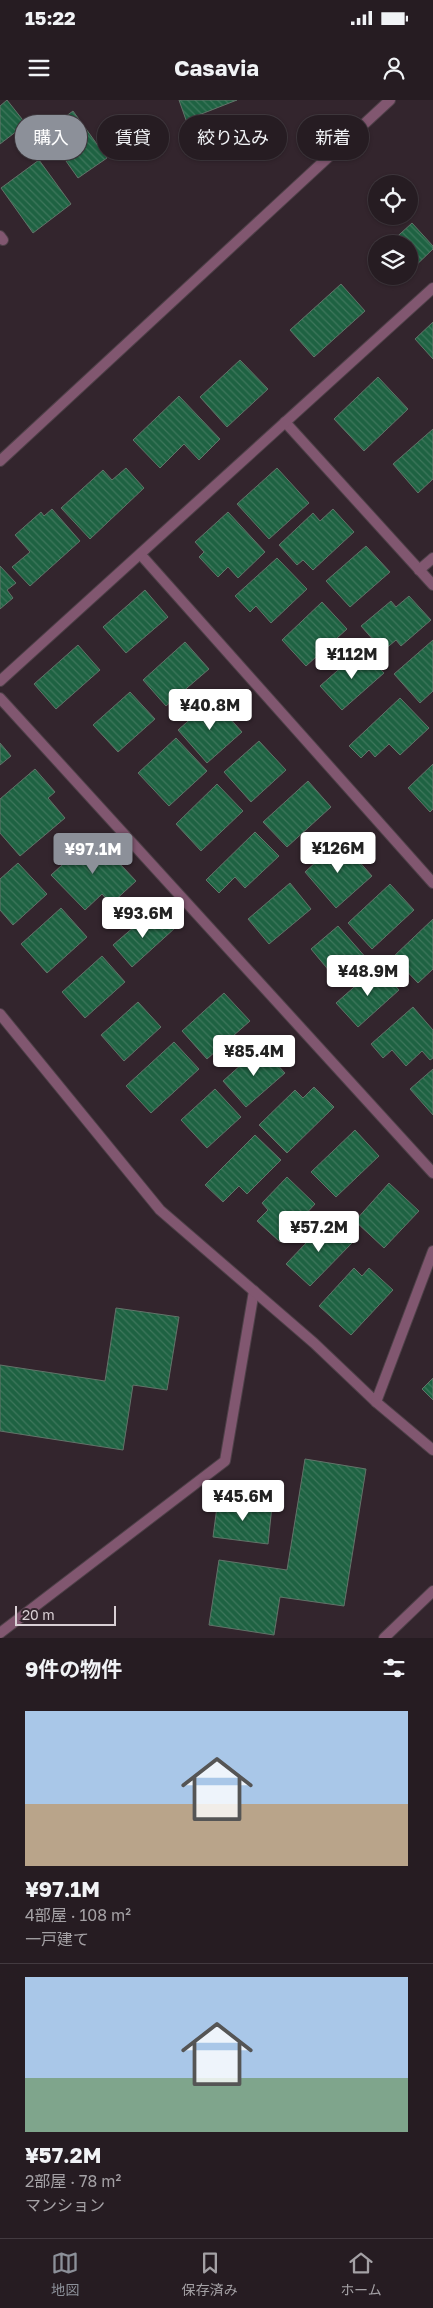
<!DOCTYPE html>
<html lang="ja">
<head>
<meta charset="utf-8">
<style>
  :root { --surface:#261c22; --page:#2e252a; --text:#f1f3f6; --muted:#a4a1a5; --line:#423a40; --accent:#8c9099 }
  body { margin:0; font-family:"Golos Text","Noto Sans JP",sans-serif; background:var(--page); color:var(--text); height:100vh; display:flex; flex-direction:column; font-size:19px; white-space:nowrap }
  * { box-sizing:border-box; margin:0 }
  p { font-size:16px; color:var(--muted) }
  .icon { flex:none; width:28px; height:28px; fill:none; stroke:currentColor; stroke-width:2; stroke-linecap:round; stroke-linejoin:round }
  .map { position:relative; height:1538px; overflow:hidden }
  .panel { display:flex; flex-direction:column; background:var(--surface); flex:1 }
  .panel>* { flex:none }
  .hud { position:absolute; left:15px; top:15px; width:404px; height:45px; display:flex; gap:10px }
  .fabs { position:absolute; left:368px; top:75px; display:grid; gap:10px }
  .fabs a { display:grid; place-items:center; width:50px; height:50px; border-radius:50%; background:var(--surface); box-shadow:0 1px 4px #0004,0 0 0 1px var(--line); font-size:25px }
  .scale { position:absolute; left:15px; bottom:12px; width:101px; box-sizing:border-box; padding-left:5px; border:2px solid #d9d0d5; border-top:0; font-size:14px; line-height:18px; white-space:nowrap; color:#d9d0d5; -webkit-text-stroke:4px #33252d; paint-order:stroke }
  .price { position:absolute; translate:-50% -42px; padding:0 11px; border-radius:5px; background:#fff; color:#222; font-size:16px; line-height:32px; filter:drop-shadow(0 1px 2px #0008) }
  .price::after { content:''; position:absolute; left:50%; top:30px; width:15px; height:11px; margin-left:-8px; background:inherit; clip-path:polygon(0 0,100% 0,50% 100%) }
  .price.current { background:var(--accent); color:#fff }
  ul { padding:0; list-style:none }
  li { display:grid; align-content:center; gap:10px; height:265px; padding:0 25px }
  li+li { border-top:1px solid var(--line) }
  li span { display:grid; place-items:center; height:155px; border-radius:0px; color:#555 }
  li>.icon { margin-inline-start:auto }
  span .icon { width:90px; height:90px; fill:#fffc; stroke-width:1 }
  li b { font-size:21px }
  h2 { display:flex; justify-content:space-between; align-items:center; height:60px; padding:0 25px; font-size:21px }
  .tag { padding:0 18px; border-radius:22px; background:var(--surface); box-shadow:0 1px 4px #0004,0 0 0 1px var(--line); font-size:18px; line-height:45px }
  .tag.current { background:var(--accent); color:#fff }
  .status { display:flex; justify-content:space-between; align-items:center; height:35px; padding:0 25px; background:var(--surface); direction:ltr }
  .status svg { height:14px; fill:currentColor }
  header { display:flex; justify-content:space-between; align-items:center; height:65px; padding:0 25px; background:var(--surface); font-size:22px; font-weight:700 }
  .dock { display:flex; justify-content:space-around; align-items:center; height:70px; border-top:1px solid var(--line); background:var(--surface); font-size:14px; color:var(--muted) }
  .dock a { display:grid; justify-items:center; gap:2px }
  .dock .current { color:var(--accent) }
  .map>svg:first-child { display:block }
</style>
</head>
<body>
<div class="status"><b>15:22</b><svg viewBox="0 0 49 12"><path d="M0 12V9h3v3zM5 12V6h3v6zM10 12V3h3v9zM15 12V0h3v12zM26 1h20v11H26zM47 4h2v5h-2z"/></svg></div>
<header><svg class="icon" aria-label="menu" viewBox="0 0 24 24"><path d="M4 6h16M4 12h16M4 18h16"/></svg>Casavia<svg class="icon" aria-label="person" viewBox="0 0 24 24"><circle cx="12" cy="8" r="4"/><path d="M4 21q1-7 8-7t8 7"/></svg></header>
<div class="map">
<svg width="433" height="1538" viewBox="0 0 433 1538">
  <defs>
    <pattern id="building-back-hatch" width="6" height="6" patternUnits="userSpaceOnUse" patternTransform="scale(1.25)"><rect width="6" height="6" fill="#1e6242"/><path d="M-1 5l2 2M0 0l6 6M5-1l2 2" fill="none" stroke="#3e775c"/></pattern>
  </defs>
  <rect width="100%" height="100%" fill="#33252d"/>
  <g fill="url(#building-back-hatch)" stroke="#627369">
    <path d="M7 0 26 24 0 44V6Z"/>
    <path d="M179 0H237L186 20Z"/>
    <path d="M73 11 107 58 78 78 66 61 71 57 50 28Z"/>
    <path d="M39 60 71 104 33 133 1 88Z"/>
    <path d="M412 123 433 146V149L409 172V144H389Z"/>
    <path d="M341 184 365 211 314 257 290 230Z"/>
    <path d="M433 222V259L415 239Z"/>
    <path d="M240 260 268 289 227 327 200 297Z"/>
    <path d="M378 277 408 309 364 351 334 319Z"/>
    <path d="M179 296 220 339 199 360 184 344 160 368 133 340Z"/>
    <path d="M433 329V379L418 393 393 364Z"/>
    <path d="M126 368 144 388 90 439 61 408 103 370 112 380Z"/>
    <path d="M277 368 309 403 269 439 237 404Z"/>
    <path d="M52 409 80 441 30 486 12 467 30 452 15 435 41 412 44 416Z"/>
    <path d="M333 409 354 432 313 470 303 460 297 465 279 445 313 413 320 421Z"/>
    <path d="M228 412 265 452 238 478 228 467 218 477 199 457 204 452 195 442Z"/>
    <path d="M366 446 390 472 350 507 326 481Z"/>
    <path d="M277 458 307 489 271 523 256 506 250 512 235 496Z"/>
    <path d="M0 466 16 483 7 490 13 498 0 509Z"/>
    <path d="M145 490 168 517 126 553 103 527Z"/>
    <path d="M409 496 431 520 401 546 396 540 383 551 361 526 391 501 396 507Z"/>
    <path d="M322 502 347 529 306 566 282 540Z"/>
    <path d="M433 540V591L420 603 394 574Z"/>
    <path d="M185 542 209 569 166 606 143 580Z"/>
    <path d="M78 545 100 570 56 609 34 584Z"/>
    <path d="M362 549 384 573 342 610 320 586Z"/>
    <path d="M130 592 155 619 118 652 93 625Z"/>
    <path d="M400 598 429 628 400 655 389 644 375 657 369 650 361 658 349 646Z"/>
    <path d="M213 599 242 632 207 663 178 630Z"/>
    <path d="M176 638 207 671 169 706 138 673Z"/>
    <path d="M259 641 286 670 251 702 224 672Z"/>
    <path d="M0 643 11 656 0 665Z"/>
    <path d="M433 664V709L430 712 408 688Z"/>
    <path d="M35 669 55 692 48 698 65 718 20 756 0 733V699Z"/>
    <path d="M308 681 331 707 287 747 263 722Z"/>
    <path d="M217 684 243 711 201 751 176 724Z"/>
    <path d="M255 732 279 756 245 788 235 777 219 793 206 780Z"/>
    <path d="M94 736 136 781 111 804 102 794 85 810 51 775Z"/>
    <path d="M340 740 372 776 336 808 305 772Z"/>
    <path d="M18 763 47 794 13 825 0 810V779Z"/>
    <path d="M290 783 311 809 269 844 248 819Z"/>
    <path d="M390 784 414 810 372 849 348 823Z"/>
    <path d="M61 808 87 837 47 873 21 844Z"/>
    <path d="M162 813 175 828 132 867 113 845 142 820 147 827Z"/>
    <path d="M433 819V869L418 883 393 857Z"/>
    <path d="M338 826 368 860 340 884 311 849Z"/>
    <path d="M102 856 125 882 85 918 62 892Z"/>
    <path d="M378 866 399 890 358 927 336 903Z"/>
    <path d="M224 893 250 921 207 959 182 931Z"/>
    <path d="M138 902 161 927 124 961 101 935Z"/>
    <path d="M413 907 433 930V958L430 960 422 951 406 966 392 950 383 958 371 944Z"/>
    <path d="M174 942 199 969 151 1013 126 986Z"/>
    <path d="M261 947 285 973 246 1007 223 981Z"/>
    <path d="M433 969V1015L410 989Z"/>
    <path d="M314 987 334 1007 287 1053 259 1025 295 990 303 998Z"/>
    <path d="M215 989 241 1017 207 1048 181 1020Z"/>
    <path d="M355 1030 379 1056 336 1097 311 1072Z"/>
    <path d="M255 1035 281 1060 247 1094 239 1086 223 1102 205 1085Z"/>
    <path d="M287 1077 315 1104 280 1142 257 1121 268 1110 262 1103Z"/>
    <path d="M389 1083 419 1111 384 1148 355 1121Z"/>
    <path d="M328 1120 352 1143 310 1186 286 1164Z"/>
    <path d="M354 1168 362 1176 369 1168 393 1190 351 1235 319 1206Z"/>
    <path d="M116 1208 179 1217 167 1290 133 1285 123 1350 0 1331V1265L105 1281Z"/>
    <path d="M433 1278V1300L422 1289Z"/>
    <path d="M305 1359 366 1369 344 1506 280 1497 274 1535 209 1525 219 1460 287 1470Z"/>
    <path d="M218 1399 272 1406 268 1444 213 1437Z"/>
  </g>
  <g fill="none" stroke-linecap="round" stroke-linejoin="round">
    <defs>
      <path id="lane" d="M0 1533 225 1361 254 1191"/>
      <g id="street">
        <path d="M0 136 3 140"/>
        <path d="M285 322 433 485"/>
        <path d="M0 361 390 0"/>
        <path d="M141 455 433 783"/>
        <path d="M419 470 433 458"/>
        <path d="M0 581 433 188"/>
        <path d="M0 598 433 1073"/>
        <path d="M0 914 160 1110 314 1243 376 1302 433 1350"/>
        <path d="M376 1302 433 1151"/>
        <path d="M384 1538 433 1491"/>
      </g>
    </defs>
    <use href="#lane" stroke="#4e4048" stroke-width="12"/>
    <use href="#street" stroke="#4e4048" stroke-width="12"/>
    <use href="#lane" stroke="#815770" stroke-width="10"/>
    <use href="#street" stroke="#815770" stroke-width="10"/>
  </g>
</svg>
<div class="fabs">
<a><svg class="icon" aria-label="locate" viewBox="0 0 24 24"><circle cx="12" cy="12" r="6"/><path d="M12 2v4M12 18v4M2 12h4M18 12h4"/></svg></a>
<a><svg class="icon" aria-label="layers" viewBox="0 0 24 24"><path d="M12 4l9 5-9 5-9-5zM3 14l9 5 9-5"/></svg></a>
</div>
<div class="scale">20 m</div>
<b class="price" style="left:352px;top:580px">¥112M</b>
<b class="price" style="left:210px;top:631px">¥40.8M</b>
<b class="price" style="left:338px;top:774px">¥126M</b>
<b class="price current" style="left:93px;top:775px">¥97.1M</b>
<b class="price" style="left:143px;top:839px">¥93.6M</b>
<b class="price" style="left:368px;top:897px">¥48.9M</b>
<b class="price" style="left:254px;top:977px">¥85.4M</b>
<b class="price" style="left:319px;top:1153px">¥57.2M</b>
<b class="price" style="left:243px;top:1422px">¥45.6M</b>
<div class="hud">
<a class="tag current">購入</a>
<a class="tag">賃貸</a>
<a class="tag">絞り込み</a>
<a class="tag">新着</a>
</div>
</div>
<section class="panel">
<h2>9件の物件<svg class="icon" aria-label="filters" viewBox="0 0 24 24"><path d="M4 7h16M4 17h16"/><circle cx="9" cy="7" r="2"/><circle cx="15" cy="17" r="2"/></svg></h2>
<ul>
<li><span style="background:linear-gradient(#a9c7e8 60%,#b9a48a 0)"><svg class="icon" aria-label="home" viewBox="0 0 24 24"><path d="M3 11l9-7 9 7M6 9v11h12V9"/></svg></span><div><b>¥97.1M</b><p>4部屋 · 108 m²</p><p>一戸建て</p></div></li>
<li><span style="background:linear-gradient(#a9c7e8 65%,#7fa58c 0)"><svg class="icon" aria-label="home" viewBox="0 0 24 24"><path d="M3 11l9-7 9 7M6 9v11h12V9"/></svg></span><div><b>¥57.2M</b><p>2部屋 · 78 m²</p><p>マンション</p></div></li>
</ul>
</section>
<nav class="dock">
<a class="current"><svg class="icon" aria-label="map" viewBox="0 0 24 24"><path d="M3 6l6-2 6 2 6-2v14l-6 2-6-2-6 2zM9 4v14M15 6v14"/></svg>地図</a>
<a><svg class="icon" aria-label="saved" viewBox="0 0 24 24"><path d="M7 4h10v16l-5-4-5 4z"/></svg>保存済み</a>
<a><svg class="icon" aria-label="home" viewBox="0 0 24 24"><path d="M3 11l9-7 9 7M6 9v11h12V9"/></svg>ホーム</a>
</nav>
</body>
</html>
